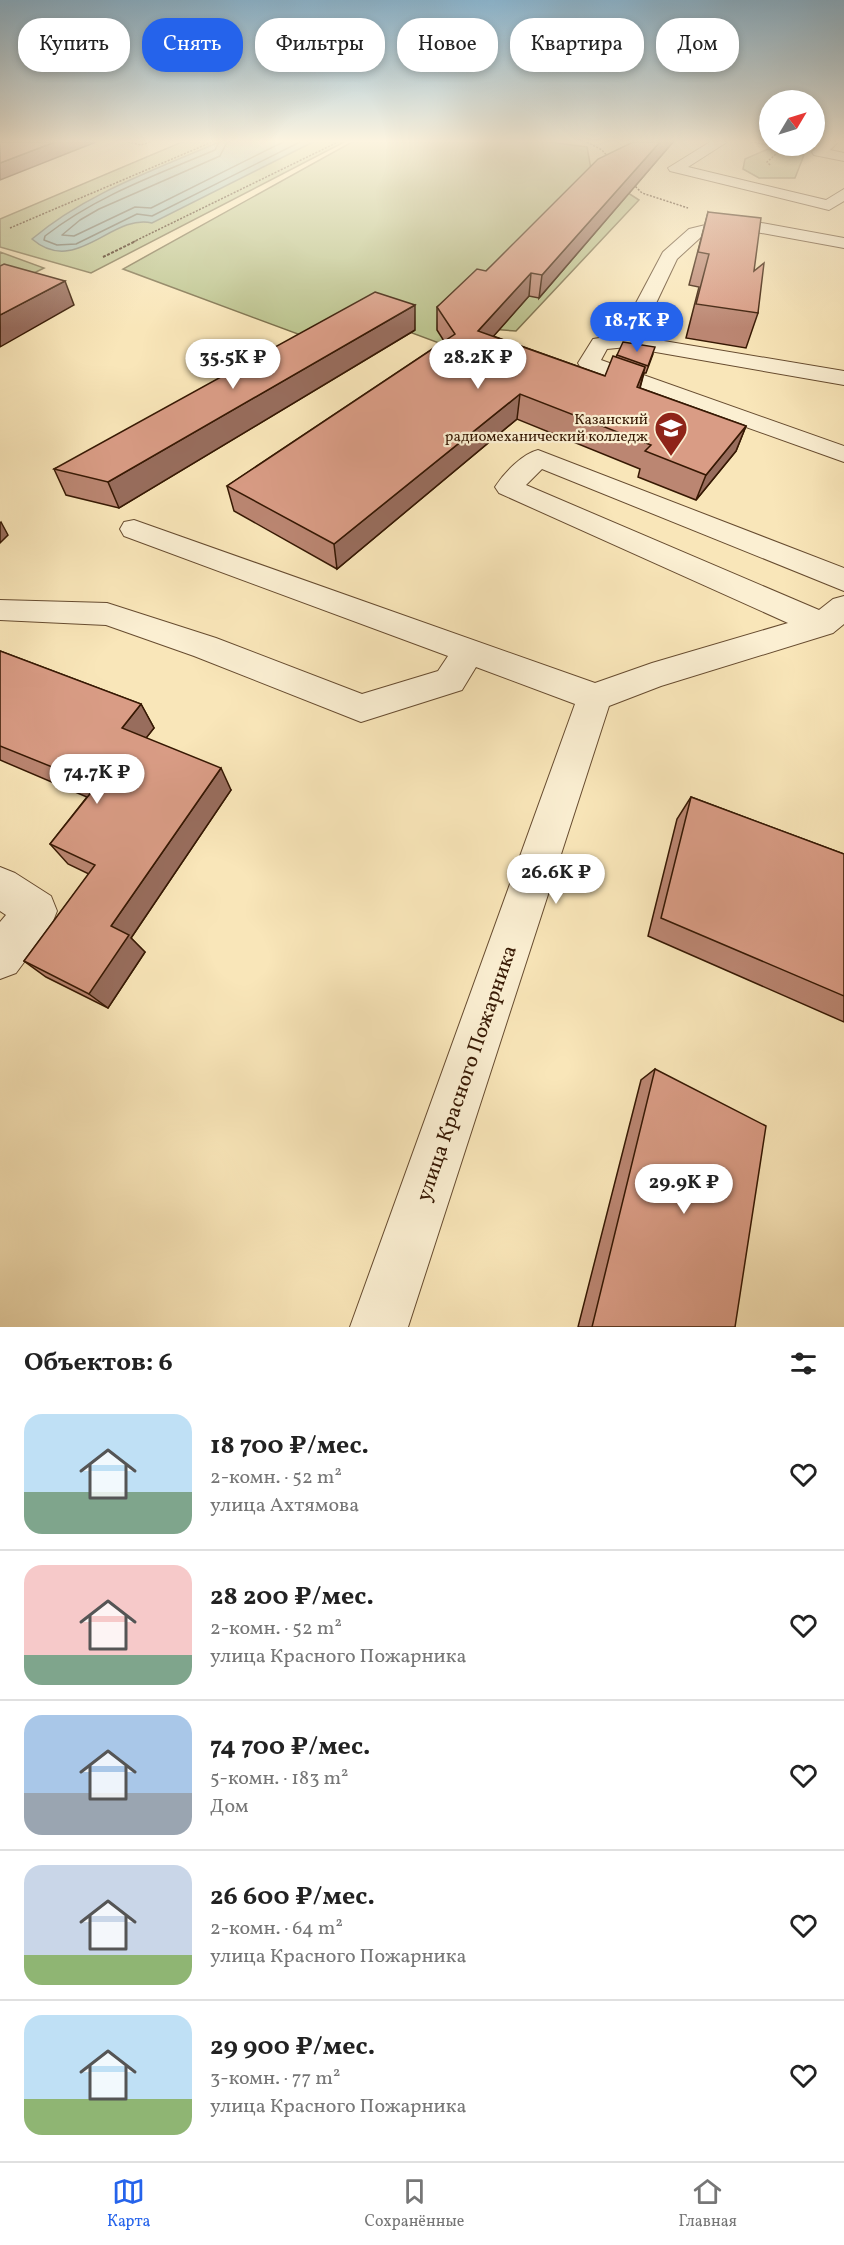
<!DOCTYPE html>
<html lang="ru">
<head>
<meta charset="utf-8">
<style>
  :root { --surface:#fff; --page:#f6f6f6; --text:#222; --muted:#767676; --line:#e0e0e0; --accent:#2563eb }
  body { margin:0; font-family:Vollkorn,serif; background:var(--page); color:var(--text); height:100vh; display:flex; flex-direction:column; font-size:22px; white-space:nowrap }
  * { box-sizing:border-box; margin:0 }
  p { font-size:20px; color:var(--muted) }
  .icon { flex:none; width:33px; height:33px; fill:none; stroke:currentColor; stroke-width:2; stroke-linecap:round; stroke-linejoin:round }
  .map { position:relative; height:1327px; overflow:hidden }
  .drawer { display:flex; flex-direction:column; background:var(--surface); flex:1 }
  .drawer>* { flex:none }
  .guide { position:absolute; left:18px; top:18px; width:808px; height:54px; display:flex; gap:12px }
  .needle { width:39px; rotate:52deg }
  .fabs { position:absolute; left:759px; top:90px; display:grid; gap:12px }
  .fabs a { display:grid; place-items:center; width:66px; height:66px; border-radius:50%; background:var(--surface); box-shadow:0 3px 9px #0003; font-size:30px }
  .price { position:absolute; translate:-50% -51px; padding:0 14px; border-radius:21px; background:#fff; color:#222; font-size:20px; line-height:39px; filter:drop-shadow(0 2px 3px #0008) }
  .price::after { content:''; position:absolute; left:50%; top:36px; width:18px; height:14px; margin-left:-9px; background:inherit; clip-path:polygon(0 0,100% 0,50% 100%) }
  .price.selected { background:var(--accent); color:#fff }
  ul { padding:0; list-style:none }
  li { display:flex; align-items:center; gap:18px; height:150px; padding:0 24px }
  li+li { border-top:2px solid var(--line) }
  li span { display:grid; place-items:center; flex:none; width:168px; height:120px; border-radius:18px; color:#555 }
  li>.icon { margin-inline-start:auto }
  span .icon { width:72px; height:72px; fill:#fffc; stroke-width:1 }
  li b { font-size:26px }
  h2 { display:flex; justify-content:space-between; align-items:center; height:72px; padding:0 24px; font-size:26px }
  .chip { padding:0 21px; border-radius:24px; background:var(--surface); box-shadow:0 3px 9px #0003; font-size:21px; line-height:54px }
  .chip.selected { background:var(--accent); color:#fff }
  .dock { display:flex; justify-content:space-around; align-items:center; height:84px; border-top:2px solid var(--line); background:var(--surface); font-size:16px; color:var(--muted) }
  .dock a { display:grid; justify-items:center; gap:3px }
  .dock .selected { color:var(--accent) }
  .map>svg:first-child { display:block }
</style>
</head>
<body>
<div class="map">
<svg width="844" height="1327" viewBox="0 0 844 1327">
  <rect width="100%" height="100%" fill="#f9e6b9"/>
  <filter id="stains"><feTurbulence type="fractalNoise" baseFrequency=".00333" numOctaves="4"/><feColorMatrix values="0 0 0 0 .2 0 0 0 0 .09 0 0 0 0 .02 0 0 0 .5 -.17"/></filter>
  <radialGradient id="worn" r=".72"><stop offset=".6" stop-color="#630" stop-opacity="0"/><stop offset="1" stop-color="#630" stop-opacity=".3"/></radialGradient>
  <g fill="#bdc590" stroke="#7a6e4a" stroke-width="1.5">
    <path d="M182 142H344L91 273 0 247V219Z"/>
    <path d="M352 142H549L587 147 591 169 639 200 516 331 490 329 455 349 364 315 314 340 123 269Z"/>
    <path d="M768 149 804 155 795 178H759L743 169 745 159Z"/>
    <path d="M0 252 44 268 0 290Z"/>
  </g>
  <path fill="#a0beb7" stroke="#767c6f" stroke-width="1.5" d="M219 142H313L152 223C112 213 76 277 32 239 86 193 155 170 219 142Z"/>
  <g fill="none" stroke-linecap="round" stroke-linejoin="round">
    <g stroke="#6b6b5d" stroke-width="1.5">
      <path d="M219 142 215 150C156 175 96 196 45 236L44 240 57 245 76 244 137 214 152 216 300 142"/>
      <path d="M227 142 220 156 99 209 80 220 62 235 74 236 135 207 151 208 283 142"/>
    </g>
    <defs>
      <g id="minor">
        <path d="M710 142H727L688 167 826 200 844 189V201L829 210 670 171 668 168Z"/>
        <path d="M823 142H838L830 150 844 153V161L814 155 812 152Z"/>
        <path d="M734 218 844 238V248L734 228 701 237 677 259 640 337 844 371V385L627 347 607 349 601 360 844 446V462L581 368 578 363 593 339 619 335 663 252 689 229Z"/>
        <path d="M538 450 844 568V591L542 469 526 485 819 610 833 599 844 596V624L833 633 661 686 609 706 408 1327H350L575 704 476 667 462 690 361 722 194 656 106 625 0 620V600L107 603 216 638 362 694 438 671 448 656 124 536 120 529 124 522 134 520 595 683 652 663 788 623 499 493 495 487C504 473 522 454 538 450Z"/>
        <path d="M0 867 15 873 51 896 57 911 51 926 16 973 0 979V922L6 915 0 911Z"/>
      </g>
    </defs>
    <use href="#minor" stroke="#674c30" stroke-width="2"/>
    <g stroke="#361803" stroke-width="1.5" stroke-dasharray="2 1.5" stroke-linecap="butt">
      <path d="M128 142 141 145 150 142"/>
      <path d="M587 142 602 150 609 158"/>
      <path d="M751 142 795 149"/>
      <path d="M770 165 767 162 785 146"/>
      <path d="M633 184 642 193 688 208"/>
      <path d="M10 228 212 142"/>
      <path d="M133 242 338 142"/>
    </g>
    <path stroke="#361803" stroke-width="2" stroke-dasharray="3 1.5" stroke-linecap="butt" d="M103 257 136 241"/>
    <use href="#minor" fill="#fbefd2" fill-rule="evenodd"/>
  </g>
  <g fill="#bb8672" stroke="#361803" stroke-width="1.5">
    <path d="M633 142H673L539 298 529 296 493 336 605 376 617 355 653 354 646 373H644L640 388 746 426 736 451 696 500 638 477 640 469 517 419 337 569 234 511 227 486 444 341 437 330V307L486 271Z"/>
    <path d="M708 212 754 271 758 313 746 348 686 338 699 287 689 285Z"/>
    <path d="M415 330 119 508 66 495 54 469Z"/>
    <path d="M0 651 141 704 154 728 146 738 231 790 131 938 145 952 108 1008 46 977 24 961 89 874 68 864 50 844 87 797 0 760Z"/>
    <path d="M691 797 844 854V1022L648 936 677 819Z"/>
    <path d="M655 1069 735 1327H578L641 1080Z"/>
  </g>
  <g fill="#986d5d" stroke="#361803" stroke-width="1.5">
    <path d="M55 142H96L0 180V163Z"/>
    <path d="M660 142H673L539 298 542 275Z"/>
    <path d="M531 273 529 296 477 355 478 331Z"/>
    <path d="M65 281 74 305 0 347V315Z"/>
    <path d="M415 305V330L119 508 108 482Z"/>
    <path d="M645 367 639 391 637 387Z"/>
    <path d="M520 394 517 419 337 569 334 544Z"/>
    <path d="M746 426 736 451 696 500 706 475Z"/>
    <path d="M1 522 8 535 0 543V523Z"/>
    <path d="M141 704 154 728 135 752 122 728Z"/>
    <path d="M221 768 231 790 131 938 145 952 108 1008 89 994 111 926Z"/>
  </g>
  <g fill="#d99c85" stroke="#361803" stroke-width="1.5">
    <path d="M0 142H55L0 163Z"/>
    <path d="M633 142H660L542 275 531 273 478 331 605 376 613 356 645 367 637 387 746 426 706 475 645 451 651 445 520 394 334 544 227 486 455 334 437 307 477 269 486 271 598 159Z"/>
    <path d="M708 212 761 218 754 271 764 263 758 313 696 304 709 254 698 252Z"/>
    <path d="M4 264 65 281 0 315V266Z"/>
    <path d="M375 292 415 305 108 482 54 469Z"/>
    <path d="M623 342 655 347 648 366 617 355Z"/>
    <path d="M0 651 141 704 122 728 221 768 111 926 129 935 89 994 24 961 95 865 50 844 97 785 0 746Z"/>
    <path d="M691 797 844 854V996L661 918Z"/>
    <path d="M655 1069 766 1126 735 1327H592Z"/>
  </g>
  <linearGradient id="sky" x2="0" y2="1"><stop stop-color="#8bb8d4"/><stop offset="0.43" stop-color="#fcf4e0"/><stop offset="1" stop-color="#fcf4e0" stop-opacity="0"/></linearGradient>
  <rect width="844" height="328" fill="url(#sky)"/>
  <defs>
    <symbol id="university-pin" viewBox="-11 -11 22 30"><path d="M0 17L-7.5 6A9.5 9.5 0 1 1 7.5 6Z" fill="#8f2418" stroke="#fbefd2"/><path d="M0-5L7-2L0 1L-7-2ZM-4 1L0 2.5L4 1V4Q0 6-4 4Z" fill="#fff"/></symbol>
  </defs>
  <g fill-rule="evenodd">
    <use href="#university-pin" x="652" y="409" width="38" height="52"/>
  </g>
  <g text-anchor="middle" stroke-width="4.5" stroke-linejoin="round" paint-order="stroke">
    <g font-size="15" fill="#361803" stroke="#fbefd2" text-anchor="end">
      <text x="648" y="424">Казанский<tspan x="648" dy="17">радиомеханический колледж</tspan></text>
    </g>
    <g font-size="21" fill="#361803" stroke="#fbefd2">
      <text transform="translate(466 1073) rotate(-71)" y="7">улица Красного Пожарника</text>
    </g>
  </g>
  <rect width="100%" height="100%" filter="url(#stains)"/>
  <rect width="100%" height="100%" fill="url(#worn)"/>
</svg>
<div class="fabs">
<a><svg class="needle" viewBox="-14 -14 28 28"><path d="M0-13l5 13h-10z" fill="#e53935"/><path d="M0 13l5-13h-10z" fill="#767676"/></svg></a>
</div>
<b class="price selected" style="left:637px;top:353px">18.7K ₽</b>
<b class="price" style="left:233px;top:390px">35.5K ₽</b>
<b class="price" style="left:478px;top:390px">28.2K ₽</b>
<b class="price" style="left:97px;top:805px">74.7K ₽</b>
<b class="price" style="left:556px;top:905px">26.6K ₽</b>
<b class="price" style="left:684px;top:1215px">29.9K ₽</b>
<div class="guide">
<a class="chip">Купить</a>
<a class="chip selected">Снять</a>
<a class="chip">Фильтры</a>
<a class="chip">Новое</a>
<a class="chip">Квартира</a>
<a class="chip">Дом</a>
</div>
</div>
<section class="drawer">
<h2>Объектов: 6<svg class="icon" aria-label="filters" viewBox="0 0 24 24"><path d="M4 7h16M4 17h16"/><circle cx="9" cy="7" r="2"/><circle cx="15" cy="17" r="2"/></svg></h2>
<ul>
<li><span style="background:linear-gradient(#bfe0f5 65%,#7fa58c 0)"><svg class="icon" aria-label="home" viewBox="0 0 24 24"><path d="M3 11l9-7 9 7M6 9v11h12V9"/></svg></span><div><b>18 700 ₽/мес.</b><p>2-комн. · 52 m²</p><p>улица Ахтямова</p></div><svg class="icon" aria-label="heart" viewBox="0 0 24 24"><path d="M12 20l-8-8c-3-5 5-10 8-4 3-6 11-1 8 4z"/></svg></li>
<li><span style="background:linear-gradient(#f6c9c9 75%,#7fa58c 0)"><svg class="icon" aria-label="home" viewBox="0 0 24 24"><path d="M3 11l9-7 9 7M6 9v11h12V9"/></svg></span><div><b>28 200 ₽/мес.</b><p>2-комн. · 52 m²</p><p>улица Красного Пожарника</p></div><svg class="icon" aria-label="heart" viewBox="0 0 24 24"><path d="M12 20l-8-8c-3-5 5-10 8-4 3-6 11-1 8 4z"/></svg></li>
<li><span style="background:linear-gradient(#a9c7e8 65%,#9aa5b1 0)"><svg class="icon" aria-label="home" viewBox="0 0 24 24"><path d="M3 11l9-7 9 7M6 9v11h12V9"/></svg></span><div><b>74 700 ₽/мес.</b><p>5-комн. · 183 m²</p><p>Дом</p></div><svg class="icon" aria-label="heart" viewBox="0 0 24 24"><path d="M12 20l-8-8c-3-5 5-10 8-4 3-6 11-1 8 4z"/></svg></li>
<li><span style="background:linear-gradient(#c9d6e8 75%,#8fb573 0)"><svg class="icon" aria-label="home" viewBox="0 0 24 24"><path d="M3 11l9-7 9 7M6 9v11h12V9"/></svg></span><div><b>26 600 ₽/мес.</b><p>2-комн. · 64 m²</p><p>улица Красного Пожарника</p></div><svg class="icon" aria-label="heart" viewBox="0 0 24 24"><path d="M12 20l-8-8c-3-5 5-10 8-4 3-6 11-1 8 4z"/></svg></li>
<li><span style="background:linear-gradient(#bfe0f5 70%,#8fb573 0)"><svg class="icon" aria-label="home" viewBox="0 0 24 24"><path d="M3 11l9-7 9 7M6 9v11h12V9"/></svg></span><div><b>29 900 ₽/мес.</b><p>3-комн. · 77 m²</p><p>улица Красного Пожарника</p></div><svg class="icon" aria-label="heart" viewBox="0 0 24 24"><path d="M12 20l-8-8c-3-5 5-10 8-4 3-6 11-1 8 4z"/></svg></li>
</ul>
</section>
<nav class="dock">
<a class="selected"><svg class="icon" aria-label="map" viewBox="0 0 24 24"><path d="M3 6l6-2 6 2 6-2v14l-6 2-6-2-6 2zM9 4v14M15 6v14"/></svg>Карта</a>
<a><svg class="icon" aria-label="saved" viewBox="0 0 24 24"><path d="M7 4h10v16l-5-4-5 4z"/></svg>Сохранённые</a>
<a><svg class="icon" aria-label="home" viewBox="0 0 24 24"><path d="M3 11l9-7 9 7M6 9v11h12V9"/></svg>Главная</a>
</nav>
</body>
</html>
